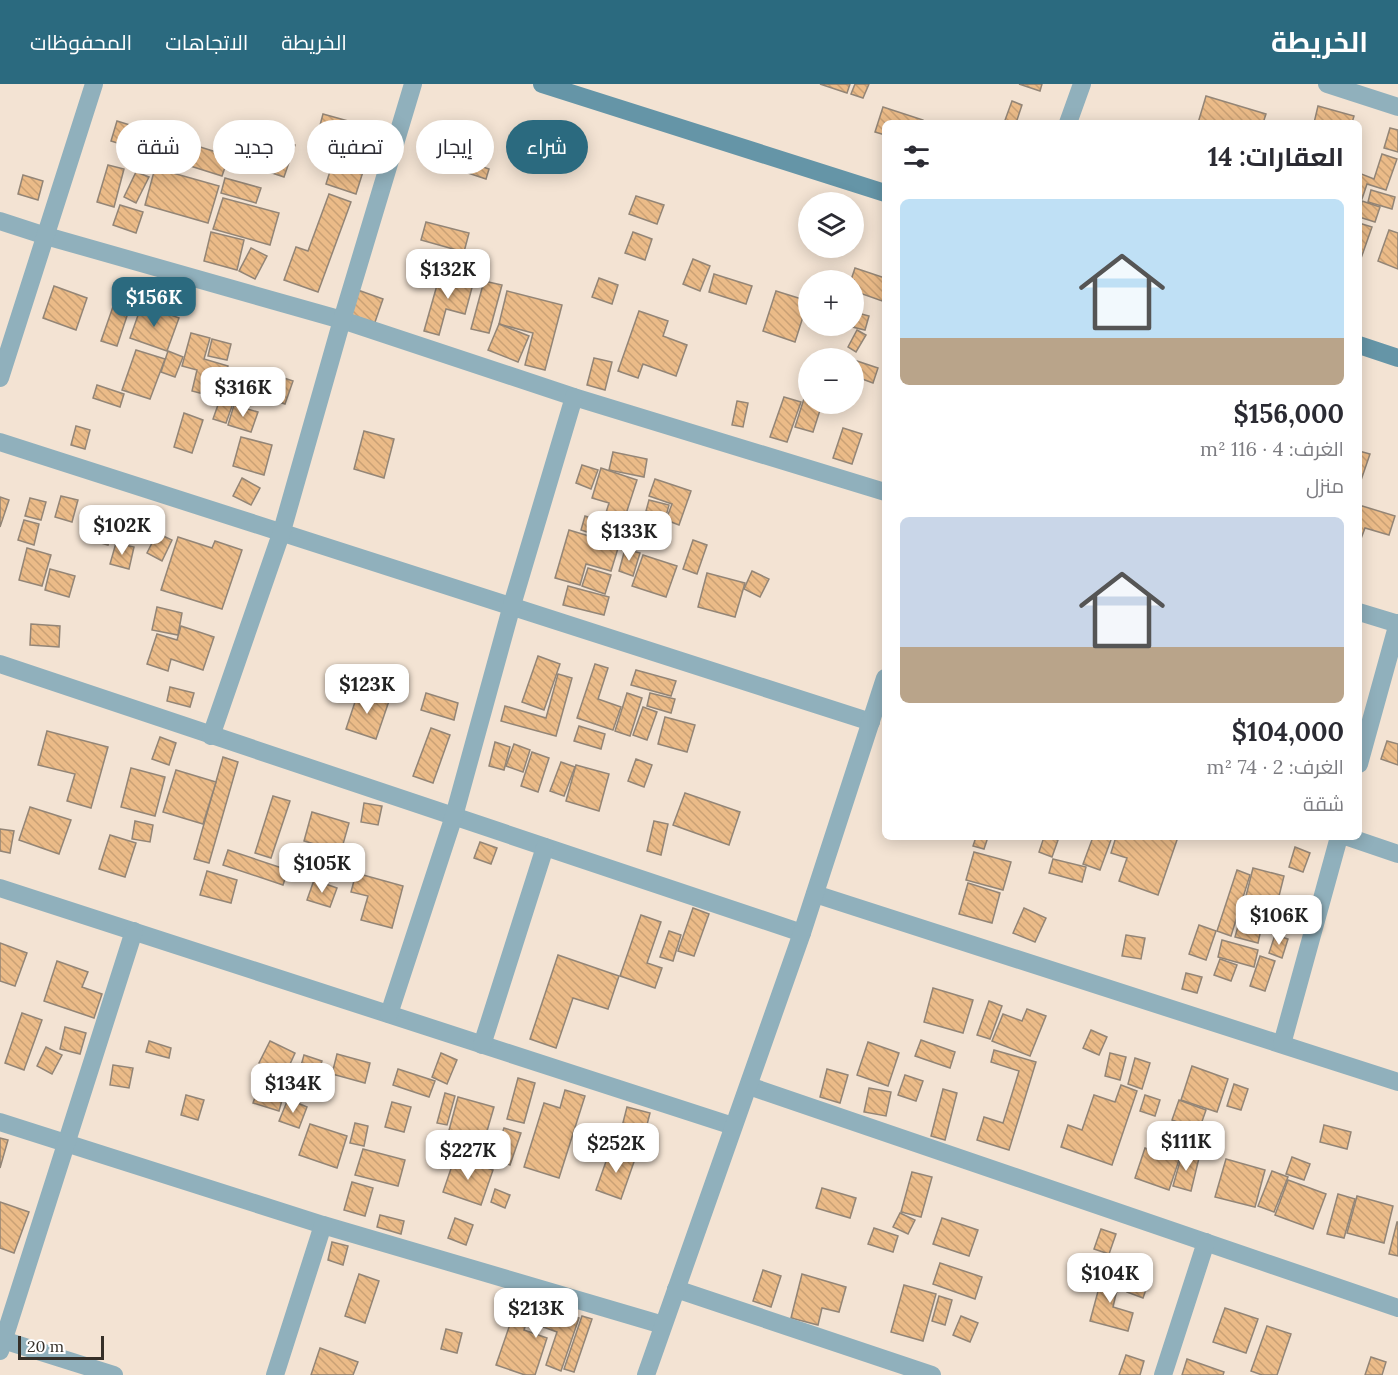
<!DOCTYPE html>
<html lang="ar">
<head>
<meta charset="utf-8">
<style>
  :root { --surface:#fff; --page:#f7f7f7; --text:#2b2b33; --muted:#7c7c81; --accent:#2b6a7f }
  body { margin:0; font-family:Lora,Cairo,serif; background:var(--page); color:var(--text); direction:rtl; height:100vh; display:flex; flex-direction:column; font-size:22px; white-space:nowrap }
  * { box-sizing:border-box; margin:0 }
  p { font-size:20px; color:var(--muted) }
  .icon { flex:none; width:33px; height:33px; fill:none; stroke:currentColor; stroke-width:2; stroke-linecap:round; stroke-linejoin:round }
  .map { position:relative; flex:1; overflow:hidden; direction:ltr }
  .side { position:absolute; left:882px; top:36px; width:480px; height:720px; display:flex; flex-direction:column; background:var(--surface); border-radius:9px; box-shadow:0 3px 15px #0003; direction:rtl }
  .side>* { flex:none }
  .top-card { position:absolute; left:18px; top:36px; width:570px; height:54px; direction:rtl; display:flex; gap:12px }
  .tools { position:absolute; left:798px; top:108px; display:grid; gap:12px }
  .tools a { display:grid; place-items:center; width:66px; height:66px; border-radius:50%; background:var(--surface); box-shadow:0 3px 15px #0003; font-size:30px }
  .scale { position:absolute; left:18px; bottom:15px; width:86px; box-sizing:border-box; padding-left:6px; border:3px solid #352f28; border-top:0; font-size:16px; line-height:21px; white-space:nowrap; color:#352f28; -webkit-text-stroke:4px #fff; paint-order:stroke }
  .price { position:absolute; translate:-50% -51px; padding:0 14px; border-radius:12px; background:#fff; color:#222; font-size:20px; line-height:39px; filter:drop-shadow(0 2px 3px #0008) }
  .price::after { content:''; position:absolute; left:50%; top:36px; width:18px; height:14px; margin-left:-9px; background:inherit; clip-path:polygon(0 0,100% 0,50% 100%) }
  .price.selected { background:var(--accent); color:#fff }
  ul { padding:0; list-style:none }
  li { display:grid; align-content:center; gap:12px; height:318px; padding:0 18px }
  li span { display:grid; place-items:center; height:186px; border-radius:9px; color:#555 }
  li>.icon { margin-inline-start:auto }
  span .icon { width:108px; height:108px; fill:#fffc; stroke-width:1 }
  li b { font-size:26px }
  h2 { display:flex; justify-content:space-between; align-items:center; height:72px; padding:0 18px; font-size:26px }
  .pill { padding:0 21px; border-radius:27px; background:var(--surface); box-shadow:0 3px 15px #0003; font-size:21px; line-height:54px }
  .pill.selected { background:var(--accent); color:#fff }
  header { display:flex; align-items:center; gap:36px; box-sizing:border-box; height:84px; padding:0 30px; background:var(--accent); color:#fff }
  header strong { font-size:28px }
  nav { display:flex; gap:33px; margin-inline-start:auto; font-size:21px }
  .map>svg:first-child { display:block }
</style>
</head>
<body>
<header>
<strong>الخريطة</strong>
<nav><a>الخريطة</a><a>الاتجاهات</a><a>المحفوظات</a></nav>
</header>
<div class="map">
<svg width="1398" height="1291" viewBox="0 0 1398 1291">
  <defs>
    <pattern id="building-back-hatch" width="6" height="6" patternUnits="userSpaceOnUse" patternTransform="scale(1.5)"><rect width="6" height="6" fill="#ebbb88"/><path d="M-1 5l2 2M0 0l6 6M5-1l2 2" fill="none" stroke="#caa175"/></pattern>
  </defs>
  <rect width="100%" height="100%" fill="#f3e3d3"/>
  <g fill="url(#building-back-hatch)" stroke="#938576" stroke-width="1.5">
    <path d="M820 0H850L847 9Z"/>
    <path d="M855 0H869L863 14 851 10Z"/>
    <path d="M1019 0H1042L1040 7Z"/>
    <path d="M1206 12 1266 30 1263 39H1198Z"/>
    <path d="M1012 17 1022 21 1016 39H1004Z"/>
    <path d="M1318 22 1354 32 1352 39H1314Z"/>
    <path d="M883 23 923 36V39H885V51L875 48Z"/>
    <path d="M323 30 377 45 373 59 319 45Z"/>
    <path d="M117 37 229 72 222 92 111 57Z"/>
    <path d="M241 43 295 61 284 93 230 75Z"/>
    <path d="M1390 44 1398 46V68L1384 64Z"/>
    <path d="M341 52 371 62 356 110 326 100Z"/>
    <path d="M1382 70 1397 75 1386 106 1367 100 1362 115 1359 114V89L1374 95Z"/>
    <path d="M459 75 489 85 486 95 456 85Z"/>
    <path d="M108 81 124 85 114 123 97 118Z"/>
    <path d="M155 84 219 102 208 139 145 121Z"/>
    <path d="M136 88 149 93 136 119 124 113Z"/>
    <path d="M23 91 43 97 38 116 18 110Z"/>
    <path d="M225 94 261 104 256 119 221 109Z"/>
    <path d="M1371 106 1395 113 1392 125 1368 118Z"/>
    <path d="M329 110 351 118 318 208 284 196 296 163 308 167Z"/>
    <path d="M636 112 664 121 657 140 629 130Z"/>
    <path d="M223 114 279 129 270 161 213 145Z"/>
    <path d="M1362 117 1380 123 1375 138 1359 133Z"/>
    <path d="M120 121 143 128 136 149 113 141Z"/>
    <path d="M426 138 469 149 464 168 421 156Z"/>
    <path d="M1359 139 1372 143 1359 180Z"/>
    <path d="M1389 146 1398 149V185L1378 177Z"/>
    <path d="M211 148 244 156 237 186 204 177Z"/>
    <path d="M633 148 652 155 645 176 625 169Z"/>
    <path d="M251 164 267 172 255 195 239 187Z"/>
    <path d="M463 170 483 176 477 194 457 187Z"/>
    <path d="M693 175 710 182 700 207 683 200Z"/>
    <path d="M855 184 885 194V218L854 207V196H851Z"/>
    <path d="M441 187 474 196 465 230 446 225 439 251 424 247Z"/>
    <path d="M714 190 752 202 746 220 709 208Z"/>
    <path d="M599 194 618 201 612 220 592 213Z"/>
    <path d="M484 197 502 201 489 249 471 245Z"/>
    <path d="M54 202 87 214 76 246 43 234Z"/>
    <path d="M355 205 383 215 374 241 346 232Z"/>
    <path d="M507 207 562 221 545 286 525 281 533 249 499 240Z"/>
    <path d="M776 207 808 217 795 258 763 247Z"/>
    <path d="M115 217 130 223 117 262 101 257Z"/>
    <path d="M142 220 179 234 167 267 130 254Z"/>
    <path d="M639 227 668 237 663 252 687 261 676 292 643 280 638 294 618 287Z"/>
    <path d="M854 228 869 232 865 246 848 242H854Z"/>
    <path d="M499 240 529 252 518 278 488 266Z"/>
    <path d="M857 246 866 251 856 268 848 263Z"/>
    <path d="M191 249 210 254 204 275 228 282 219 314 192 307 197 286 182 282Z"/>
    <path d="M212 255 231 260 227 276 208 272Z"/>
    <path d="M136 266 165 275 150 315 122 306Z"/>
    <path d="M168 267 183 273 175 293 161 288Z"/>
    <path d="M594 274 612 278 605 306 587 301Z"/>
    <path d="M854 276 878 284 873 299 854 292Z"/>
    <path d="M230 287 243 291 226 339 213 335Z"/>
    <path d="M275 291 293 297 285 320 267 314Z"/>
    <path d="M97 301 124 310 120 323 93 314Z"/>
    <path d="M808 302V320H822L813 348 795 343Z"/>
    <path d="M784 313 801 318 787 358 770 353Z"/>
    <path d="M737 317 748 319 743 343 732 341Z"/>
    <path d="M234 321 258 328 251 348 228 341Z"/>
    <path d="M184 329 203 336 192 369 174 363Z"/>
    <path d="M76 342 90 346 85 365 71 361Z"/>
    <path d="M843 344 862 350 852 380 833 374Z"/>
    <path d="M364 347 394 355 384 394 354 385Z"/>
    <path d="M241 353 272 361 264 391 233 382Z"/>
    <path d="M1359 367 1370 370 1359 402Z"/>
    <path d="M613 368 647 375 644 393 609 386Z"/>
    <path d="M582 381 598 386 591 405 576 399Z"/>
    <path d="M601 384 637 396 625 433 647 441 639 465 581 446 585 432 603 438 609 419 592 414Z"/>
    <path d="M242 394 260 404 251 421 233 412Z"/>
    <path d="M655 395 691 407 679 441 666 436 672 420 649 412Z"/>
    <path d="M61 412 78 416 72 438 55 433Z"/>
    <path d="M0 413 9 416 0 443Z"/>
    <path d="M30 414 46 418 41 436 25 432Z"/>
    <path d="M649 416 669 421 666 432 646 427Z"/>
    <path d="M1359 421 1395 432 1389 451 1365 444 1359 460Z"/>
    <path d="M104 427 117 432 108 461 94 457Z"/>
    <path d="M24 436 39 440 34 461 18 456Z"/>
    <path d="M569 446 619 461 611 487 586 480 580 501 555 494Z"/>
    <path d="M157 449 172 456 162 477 147 469Z"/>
    <path d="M178 453 212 464 215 457 242 466 222 525 161 506Z"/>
    <path d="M693 456 707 461 697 490 683 485Z"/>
    <path d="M116 459 134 463 129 485 110 480Z"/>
    <path d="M27 464 51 471 42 502 19 496Z"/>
    <path d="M625 465 640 469 633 492 619 487Z"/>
    <path d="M643 471 677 482 666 513 632 502Z"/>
    <path d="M588 484 611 491 605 510 582 502Z"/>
    <path d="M50 485 75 492 69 513 45 506Z"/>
    <path d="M752 487 769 495 760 513 744 505Z"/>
    <path d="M707 489 745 499 735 533 698 523Z"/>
    <path d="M568 502 609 513 604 531 563 521Z"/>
    <path d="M157 523 182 529 178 551 152 546Z"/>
    <path d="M31 540 60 542 59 563 30 561Z"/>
    <path d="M181 542 214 553 203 586 171 575 168 587 147 580 157 550 177 556Z"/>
    <path d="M538 572 560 580 544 626 522 618Z"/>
    <path d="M595 580 608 584 598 615 621 623 613 646 577 634Z"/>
    <path d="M636 586 676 597 671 612 631 601Z"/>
    <path d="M558 590 572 594 556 652 501 637 505 622 546 634Z"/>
    <path d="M170 603 194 609 190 623 167 617Z"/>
    <path d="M359 606 389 617 376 655 346 645Z"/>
    <path d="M426 609 458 619 454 636 421 626Z"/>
    <path d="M627 609 642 614 630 652 615 647Z"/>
    <path d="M650 609 675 615 671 629 647 622Z"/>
    <path d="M643 623 657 628 647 656 633 651Z"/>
    <path d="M665 633 695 641 687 668 658 660Z"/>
    <path d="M579 642 605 650 601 665 574 657Z"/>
    <path d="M431 644 450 651 433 699 413 692Z"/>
    <path d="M47 647 108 663 91 724 67 717 75 690 38 681Z"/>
    <path d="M160 653 176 659 169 681 152 675Z"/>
    <path d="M1387 657 1398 660V681L1381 675Z"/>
    <path d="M495 658 510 663 504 686 489 682Z"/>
    <path d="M514 660 530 666 523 688 506 682Z"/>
    <path d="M532 668 549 674 538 708 521 702Z"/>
    <path d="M223 673 238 678 209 779 194 775Z"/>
    <path d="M636 675 652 681 644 703 628 697Z"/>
    <path d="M561 678 575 683 564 712 550 707Z"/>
    <path d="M576 681 609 690 599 727 566 717Z"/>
    <path d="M131 684 165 693 155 732 121 723Z"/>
    <path d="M176 686 216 698 203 740 163 728Z"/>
    <path d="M685 709 740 728 729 761 673 741Z"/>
    <path d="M273 712 290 717 271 774 255 769Z"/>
    <path d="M364 719 382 722 378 741 361 738Z"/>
    <path d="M30 723 71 736 59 770 19 756Z"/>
    <path d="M312 728 349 739 334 792 318 787 325 763 304 757Z"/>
    <path d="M135 737 153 741 150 758 132 755Z"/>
    <path d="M654 737 668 740 661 771 647 767Z"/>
    <path d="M0 745 14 747 10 769 0 767Z"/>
    <path d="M110 751 136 759 125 793 99 785Z"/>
    <path d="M976 753H988L984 765 973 762Z"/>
    <path d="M1044 753 1058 756 1052 773 1039 768Z"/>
    <path d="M1093 753H1112L1100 786 1083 780Z"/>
    <path d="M1116 753H1178L1158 811 1119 797 1127 774 1111 769Z"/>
    <path d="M480 758 497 764 491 780 474 774Z"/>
    <path d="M1295 763 1310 769 1303 788 1289 783Z"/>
    <path d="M228 766 288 786 283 801 223 781Z"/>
    <path d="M974 768 1011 778 1003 806 966 796Z"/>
    <path d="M1053 775 1086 783 1082 798 1049 789Z"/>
    <path d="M1253 784 1284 792 1276 824 1245 816Z"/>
    <path d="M1237 786 1250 791 1231 852 1217 847Z"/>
    <path d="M207 787 237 796 231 819 200 811Z"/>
    <path d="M356 789 403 802 392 844 361 836 368 812 351 808Z"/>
    <path d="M314 796 337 804 330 823 307 816Z"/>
    <path d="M968 799 1000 809 992 839 959 830Z"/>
    <path d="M693 824 709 830 694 872 678 867Z"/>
    <path d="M1024 824 1046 834 1035 858 1013 849Z"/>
    <path d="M641 831 661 838 647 879 662 884 655 904 620 892Z"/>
    <path d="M1240 835 1262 841 1258 859 1235 853Z"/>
    <path d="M1199 841 1216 847 1206 876 1189 870Z"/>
    <path d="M669 847 681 851 673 877 660 873Z"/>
    <path d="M1126 851 1145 854 1141 875 1122 872Z"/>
    <path d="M1275 851 1288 855 1282 874 1269 869Z"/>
    <path d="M1222 856 1258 866 1254 883 1218 873Z"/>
    <path d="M0 859 27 869 15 902 0 897Z"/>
    <path d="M558 871 619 892 608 925 573 914 556 964 530 955Z"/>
    <path d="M1260 872 1275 877 1265 907 1250 902Z"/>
    <path d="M1220 875 1237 881 1231 897 1214 891Z"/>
    <path d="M57 877 88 888 82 903 102 910 94 934 44 917Z"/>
    <path d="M1186 889 1202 893 1197 909 1182 905Z"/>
    <path d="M933 904 973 916 963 949 924 938Z"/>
    <path d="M989 917 1002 922 990 955 977 951Z"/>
    <path d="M1027 925 1046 932 1030 972 992 957 1003 930 1022 937Z"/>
    <path d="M22 929 42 936 24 986 5 979Z"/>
    <path d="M65 943 86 949 80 970 60 965Z"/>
    <path d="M1091 946 1107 953 1099 971 1083 964Z"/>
    <path d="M921 956 955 968 950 984 915 972Z"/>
    <path d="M149 957 171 964 169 974 146 968Z"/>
    <path d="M270 957 295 969 285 991 259 979Z"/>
    <path d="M868 958 899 969 888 1002 857 991Z"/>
    <path d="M46 963 62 971 52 990 37 982Z"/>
    <path d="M994 966 1036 978 1009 1066 977 1056 984 1033 1003 1039 1019 987 991 978Z"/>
    <path d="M441 969 457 976 447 1000 432 993Z"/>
    <path d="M1110 969 1126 973 1120 996 1105 992Z"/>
    <path d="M337 970 370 979 365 999 332 990Z"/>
    <path d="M304 971 322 977 314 1001 297 996Z"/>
    <path d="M1135 974 1150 979 1142 1005 1128 1000Z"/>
    <path d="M113 981 133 984 129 1004 110 1001Z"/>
    <path d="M1192 982 1228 995 1217 1028 1181 1016Z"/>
    <path d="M398 985 435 997 429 1013 393 1001Z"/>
    <path d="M827 985 848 991 840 1019 820 1013Z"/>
    <path d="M905 991 923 997 916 1017 898 1011Z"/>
    <path d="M518 994 535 999 524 1039 507 1035Z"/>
    <path d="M1234 1000 1248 1005 1241 1026 1227 1022Z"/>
    <path d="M1121 1001 1137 1007 1112 1081 1061 1063 1068 1041 1082 1046 1094 1011 1115 1018Z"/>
    <path d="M869 1004 891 1008 886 1032 864 1028Z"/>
    <path d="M258 1005 283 1013 279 1027 253 1019Z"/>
    <path d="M943 1005 957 1009 945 1056 931 1052Z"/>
    <path d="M565 1006 585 1012 559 1094 524 1083 544 1019 560 1024Z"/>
    <path d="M445 1009 455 1012 447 1041 437 1039Z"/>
    <path d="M186 1011 204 1016 198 1036 181 1031Z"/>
    <path d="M1145 1011 1160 1016 1155 1032 1140 1027Z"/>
    <path d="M458 1013 494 1023 480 1071 445 1061Z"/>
    <path d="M288 1015 307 1023 299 1044 279 1037Z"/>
    <path d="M1179 1016 1206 1026 1199 1046 1172 1036Z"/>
    <path d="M392 1018 411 1023 404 1048 385 1043Z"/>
    <path d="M627 1023 650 1029 639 1072 616 1066Z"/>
    <path d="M355 1039 368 1042 364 1062 350 1059Z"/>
    <path d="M310 1040 347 1052 337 1084 299 1071Z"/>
    <path d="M1324 1041 1351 1048 1347 1065 1320 1058Z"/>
    <path d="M504 1044 521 1049 510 1081 493 1075Z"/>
    <path d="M0 1054 8 1056 0 1084Z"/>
    <path d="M1145 1064 1179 1076 1169 1106 1135 1094Z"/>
    <path d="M363 1065 405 1076 398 1102 355 1091Z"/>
    <path d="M610 1066 635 1075 621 1115 596 1106Z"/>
    <path d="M1182 1070 1199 1074 1191 1107 1173 1102Z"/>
    <path d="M455 1073 493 1086 481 1121 443 1108Z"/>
    <path d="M1292 1073 1310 1080 1304 1096 1286 1090Z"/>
    <path d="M1226 1075 1265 1086 1255 1123 1215 1113Z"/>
    <path d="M1272 1087 1288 1093 1274 1128 1258 1122Z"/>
    <path d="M912 1088 932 1093 921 1133 901 1128Z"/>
    <path d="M1288 1096 1326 1110 1313 1145 1275 1131Z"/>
    <path d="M352 1098 373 1104 365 1132 344 1126Z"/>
    <path d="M822 1104 856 1114 850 1134 816 1124Z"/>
    <path d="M495 1105 510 1111 505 1124 491 1118Z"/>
    <path d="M1338 1110 1355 1115 1344 1154 1327 1150Z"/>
    <path d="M1357 1112 1393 1122 1384 1159 1347 1149Z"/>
    <path d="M0 1118 29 1128 14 1169 0 1164Z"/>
    <path d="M900 1129 915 1136 908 1150 893 1143Z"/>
    <path d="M380 1131 404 1137 401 1150 377 1143Z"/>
    <path d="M455 1134 473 1141 466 1161 448 1154Z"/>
    <path d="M942 1134 978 1146 969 1172 933 1160Z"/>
    <path d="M1397 1138H1398V1172L1389 1170Z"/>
    <path d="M874 1144 898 1152 893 1168 868 1160Z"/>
    <path d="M1101 1145 1116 1150 1109 1170 1094 1165Z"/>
    <path d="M332 1158 348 1162 343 1181 328 1176Z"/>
    <path d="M940 1179 982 1193 975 1215 933 1200Z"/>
    <path d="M1104 1185 1121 1189 1113 1223 1133 1229 1128 1247 1090 1237Z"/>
    <path d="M763 1186 781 1192 771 1223 753 1217Z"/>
    <path d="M359 1190 379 1197 365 1239 345 1232Z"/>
    <path d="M802 1190 846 1203 839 1228 822 1224 818 1241 791 1234Z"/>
    <path d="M1133 1191 1149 1197 1143 1214 1127 1208Z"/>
    <path d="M904 1201 936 1210 923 1257 891 1248Z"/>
    <path d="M939 1212 952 1216 945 1241 932 1237Z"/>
    <path d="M519 1214 579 1234 561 1287 546 1281 557 1248 527 1237 524 1246 547 1254 535 1291H525L496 1281Z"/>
    <path d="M1225 1224 1258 1235 1246 1269 1213 1258Z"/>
    <path d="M582 1232 592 1235 574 1288 564 1285Z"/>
    <path d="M961 1232 978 1239 970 1258 953 1251Z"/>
    <path d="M1267 1242 1291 1250 1277 1291H1262L1251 1287Z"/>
    <path d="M446 1245 462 1249 457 1269 441 1265Z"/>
    <path d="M320 1264 358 1278 353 1291H311Z"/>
    <path d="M1126 1271 1144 1277 1140 1291H1119Z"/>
    <path d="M1371 1273 1386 1278 1382 1291H1365Z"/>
    <path d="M1187 1275 1224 1288 1223 1291H1182Z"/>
  </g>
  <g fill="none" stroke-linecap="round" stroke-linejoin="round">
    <g stroke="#90b0bc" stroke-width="18">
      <path d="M1327 0 1398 23"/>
      <path d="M1068 39 1082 0"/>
      <path d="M0 137 46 152 342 236 574 313 885 408"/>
      <path d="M0 294 94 0"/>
      <path d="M0 358 871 638"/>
      <path d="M1359 528 1398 540"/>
      <path d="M0 580 802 849"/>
      <path d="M211 652 282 447 342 236 413 0"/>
      <path d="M1359 680 1398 539"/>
      <path d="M1348 753 1398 770"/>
      <path d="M0 804 733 1042"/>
      <path d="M815 810 1398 998"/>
      <path d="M389 930 454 732 512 521 574 313"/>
      <path d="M1282 960 1339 753"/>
      <path d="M482 961 545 763"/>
      <path d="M749 1002 1398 1224"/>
      <path d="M0 1038 323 1141 663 1241"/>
      <path d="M676 1205 932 1291"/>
      <path d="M0 1255 114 1291"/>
      <path d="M0 1267 134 847"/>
      <path d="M275 1291 323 1141"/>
      <path d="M646 1291 802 849 885 594"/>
      <path d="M1163 1291 1206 1158"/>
    </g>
    <g stroke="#6595a7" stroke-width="18">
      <path d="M542 0 885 109"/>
      <path d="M1359 261 1398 274"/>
    </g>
  </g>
</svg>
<div class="tools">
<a><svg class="icon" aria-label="layers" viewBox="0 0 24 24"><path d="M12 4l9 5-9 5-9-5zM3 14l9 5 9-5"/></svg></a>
<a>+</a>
<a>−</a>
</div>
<div class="scale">20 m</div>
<b class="price" style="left:448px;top:216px">$132K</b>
<b class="price selected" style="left:154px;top:244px">$156K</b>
<b class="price" style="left:243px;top:334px">$316K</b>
<b class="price" style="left:122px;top:472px">$102K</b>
<b class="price" style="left:629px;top:478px">$133K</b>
<b class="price" style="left:367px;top:631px">$123K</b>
<b class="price" style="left:322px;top:810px">$105K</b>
<b class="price" style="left:1279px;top:862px">$106K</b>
<b class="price" style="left:293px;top:1030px">$134K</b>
<b class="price" style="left:1186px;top:1088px">$111K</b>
<b class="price" style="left:616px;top:1090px">$252K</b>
<b class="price" style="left:468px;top:1097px">$227K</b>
<b class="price" style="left:1110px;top:1220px">$104K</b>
<b class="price" style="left:536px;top:1255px">$213K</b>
<div class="top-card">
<a class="pill selected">شراء</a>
<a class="pill">إيجار</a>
<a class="pill">تصفية</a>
<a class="pill">جديد</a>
<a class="pill">شقة</a>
</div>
<section class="side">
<h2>العقارات: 14<svg class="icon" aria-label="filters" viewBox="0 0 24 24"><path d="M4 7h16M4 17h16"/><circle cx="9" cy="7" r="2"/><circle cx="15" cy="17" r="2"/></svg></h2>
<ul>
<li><span style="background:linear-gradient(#bfe0f5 75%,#b9a48a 0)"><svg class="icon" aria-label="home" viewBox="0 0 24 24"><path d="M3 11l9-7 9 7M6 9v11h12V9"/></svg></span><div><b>$156,000</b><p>الغرف: 4 · 116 m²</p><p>منزل</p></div></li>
<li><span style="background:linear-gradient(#c9d6e8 70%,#b9a48a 0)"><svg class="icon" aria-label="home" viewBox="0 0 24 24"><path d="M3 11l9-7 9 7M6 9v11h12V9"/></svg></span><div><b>$104,000</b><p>الغرف: 2 · 74 m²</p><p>شقة</p></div></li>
</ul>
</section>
</div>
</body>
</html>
